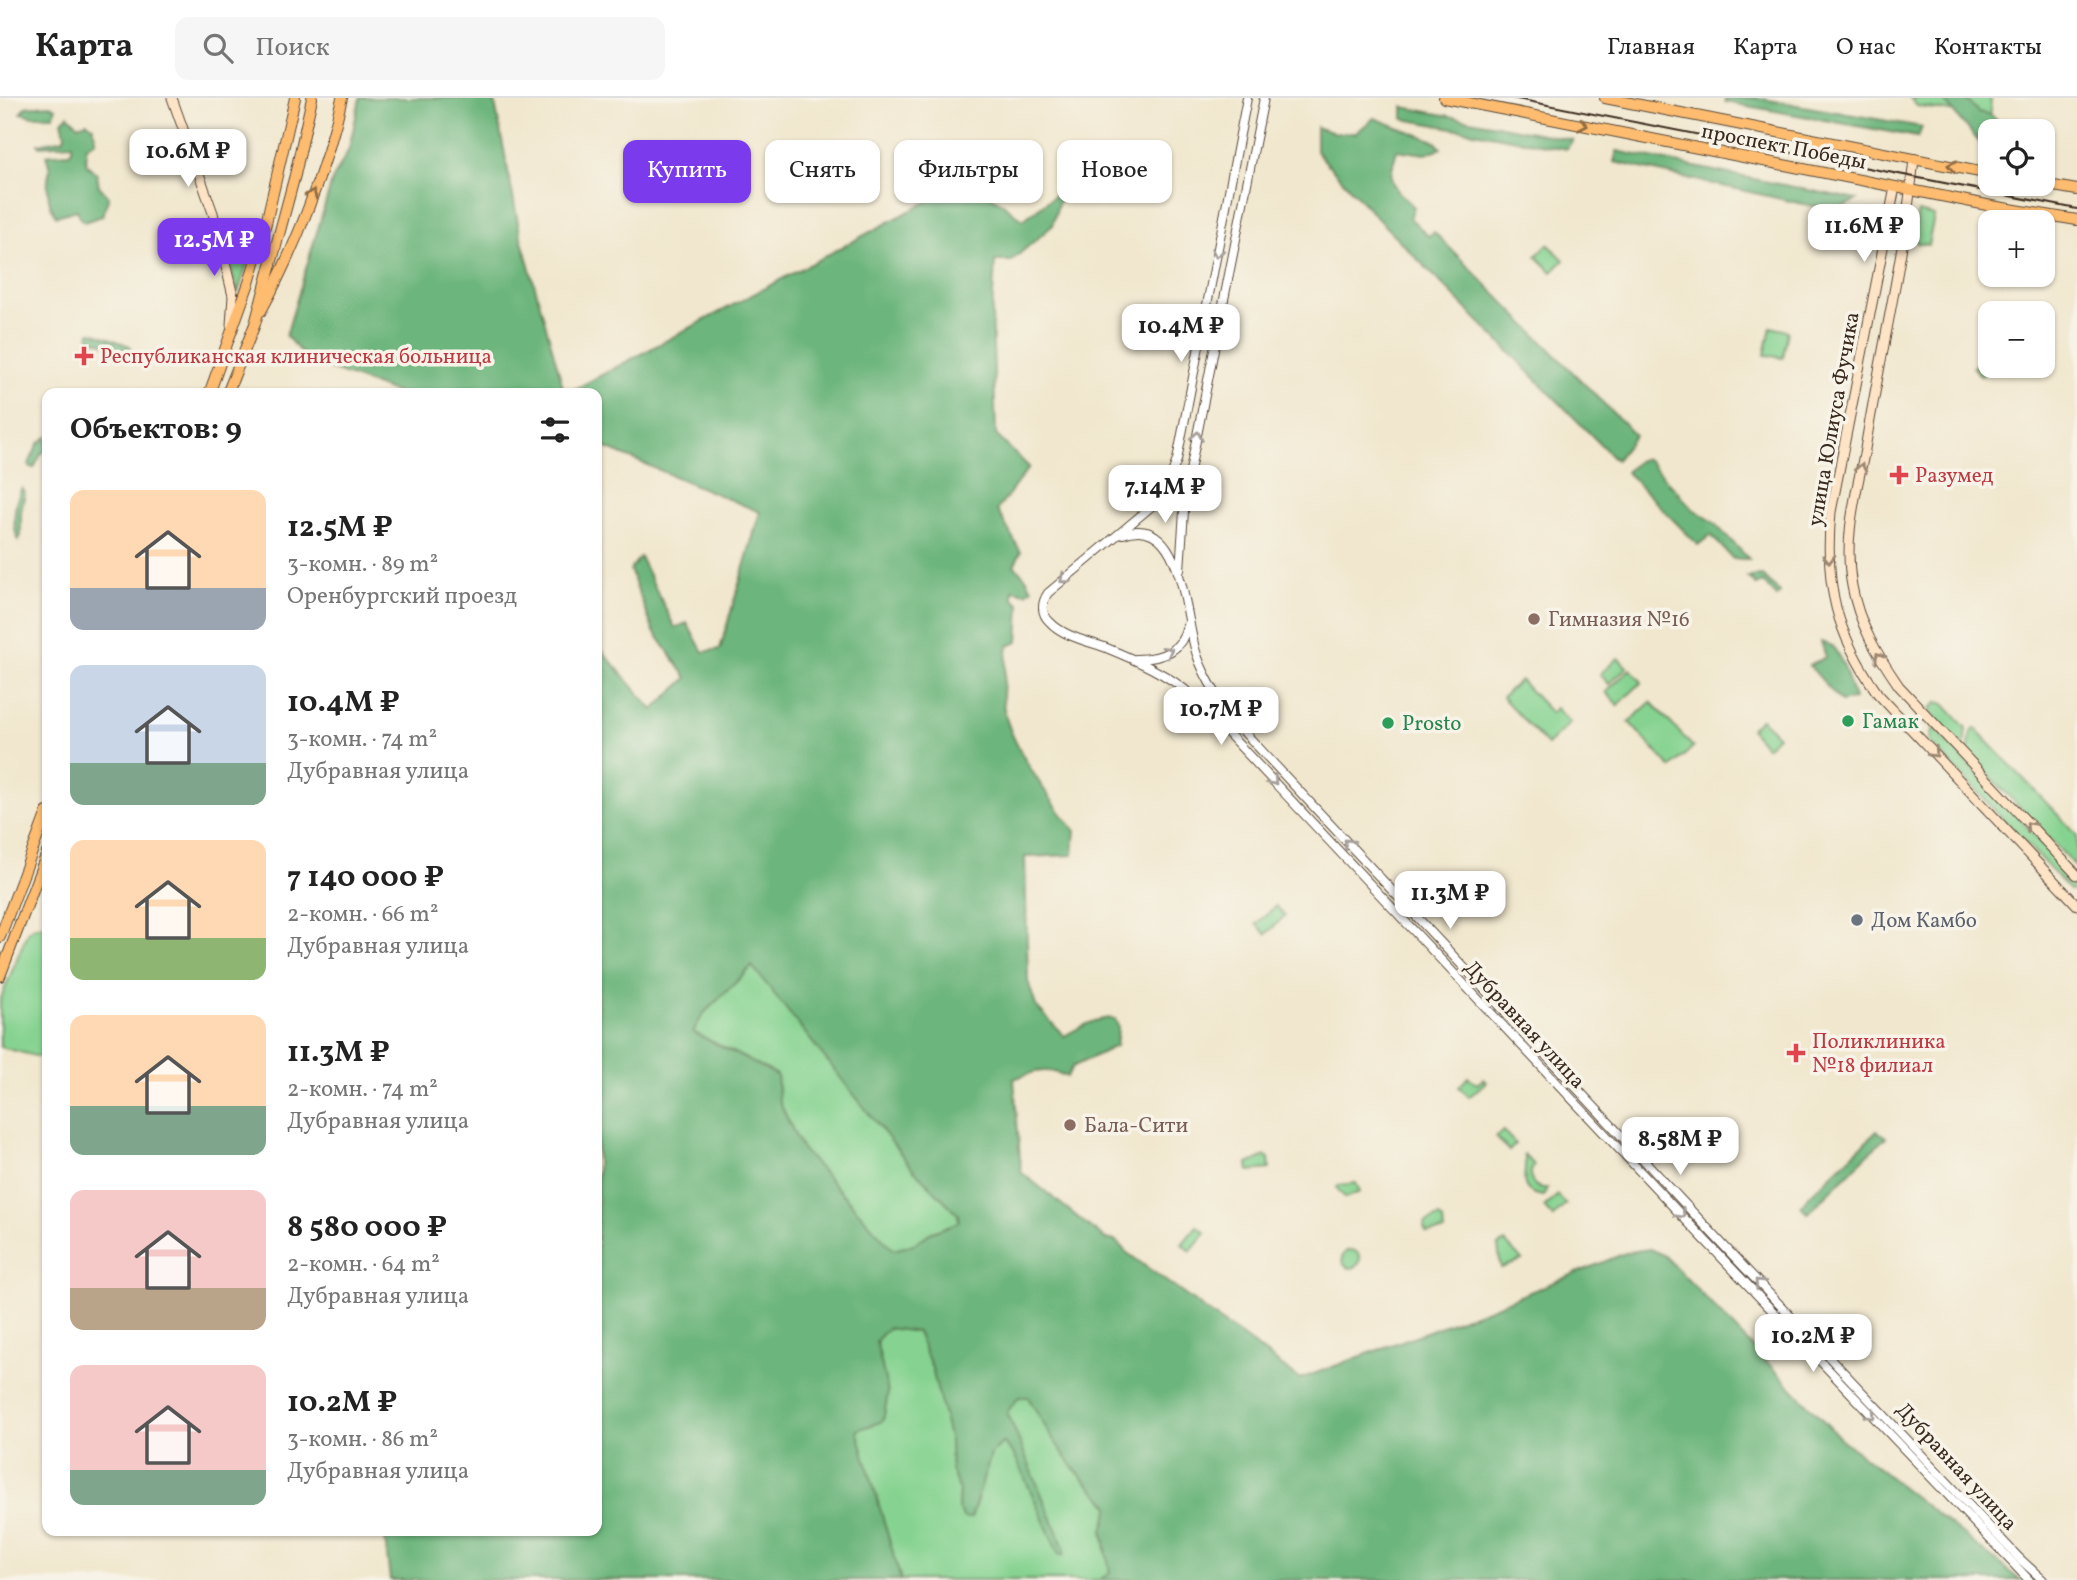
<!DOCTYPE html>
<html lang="ru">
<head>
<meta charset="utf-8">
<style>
  :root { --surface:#fff; --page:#f6f6f6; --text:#222; --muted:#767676; --line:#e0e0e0; --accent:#7c3aed }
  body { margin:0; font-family:Vollkorn,serif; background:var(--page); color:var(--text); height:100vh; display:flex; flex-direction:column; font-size:26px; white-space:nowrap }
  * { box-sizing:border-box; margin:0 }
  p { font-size:23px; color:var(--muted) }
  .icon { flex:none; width:38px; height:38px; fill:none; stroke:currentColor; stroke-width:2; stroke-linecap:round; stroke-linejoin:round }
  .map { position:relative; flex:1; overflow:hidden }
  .panel { position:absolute; left:42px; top:290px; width:560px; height:1148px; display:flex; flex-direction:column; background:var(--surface); border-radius:14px; box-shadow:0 2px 5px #0004 }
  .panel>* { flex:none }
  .guide { position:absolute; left:623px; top:42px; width:665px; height:63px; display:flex; gap:14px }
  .fabs { position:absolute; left:1978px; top:21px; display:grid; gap:14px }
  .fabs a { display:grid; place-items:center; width:77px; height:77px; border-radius:14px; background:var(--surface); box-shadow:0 2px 5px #0004; font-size:35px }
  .price { position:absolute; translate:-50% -60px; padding:0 16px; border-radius:14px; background:#fff; color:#222; font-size:23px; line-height:46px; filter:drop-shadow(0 2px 4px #0008) }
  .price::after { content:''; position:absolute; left:50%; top:42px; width:21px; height:16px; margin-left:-10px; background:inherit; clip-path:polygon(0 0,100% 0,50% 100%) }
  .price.on { background:var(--accent); color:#fff }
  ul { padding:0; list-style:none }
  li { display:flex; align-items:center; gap:21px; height:175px; padding:0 28px }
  li span { display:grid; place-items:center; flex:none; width:196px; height:140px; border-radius:14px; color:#555 }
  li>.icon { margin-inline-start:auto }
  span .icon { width:84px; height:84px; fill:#fffc; stroke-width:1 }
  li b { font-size:30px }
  h2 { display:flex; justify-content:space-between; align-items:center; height:84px; padding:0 28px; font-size:30px }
  .tag { padding:0 24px; border-radius:14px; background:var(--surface); box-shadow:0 2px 5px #0004; font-size:24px; line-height:63px }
  .tag.on { background:var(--accent); color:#fff }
  header { display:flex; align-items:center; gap:42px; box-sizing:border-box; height:98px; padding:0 35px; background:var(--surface); border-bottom:2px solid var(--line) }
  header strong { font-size:33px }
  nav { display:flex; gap:38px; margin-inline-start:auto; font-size:24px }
  .search { width:490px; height:63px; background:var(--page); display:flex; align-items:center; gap:18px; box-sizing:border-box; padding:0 24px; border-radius:14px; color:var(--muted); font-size:26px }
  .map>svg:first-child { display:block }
</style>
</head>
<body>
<header>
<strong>Карта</strong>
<div class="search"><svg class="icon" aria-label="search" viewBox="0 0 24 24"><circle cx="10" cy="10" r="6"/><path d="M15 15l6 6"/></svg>Поиск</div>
<nav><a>Главная</a><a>Карта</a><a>О нас</a><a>Контакты</a></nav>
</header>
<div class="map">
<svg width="2077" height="1482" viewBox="0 0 2077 1482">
  <rect width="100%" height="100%" fill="#f7f3e8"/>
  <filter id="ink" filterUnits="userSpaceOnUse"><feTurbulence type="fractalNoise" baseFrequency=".0143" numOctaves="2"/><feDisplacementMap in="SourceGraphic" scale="14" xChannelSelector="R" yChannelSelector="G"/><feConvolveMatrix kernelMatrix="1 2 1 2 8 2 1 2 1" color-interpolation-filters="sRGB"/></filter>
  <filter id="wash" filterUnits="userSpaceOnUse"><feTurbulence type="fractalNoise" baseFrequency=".00686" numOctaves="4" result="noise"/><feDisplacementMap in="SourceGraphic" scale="28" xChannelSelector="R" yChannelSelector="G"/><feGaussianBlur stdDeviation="1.57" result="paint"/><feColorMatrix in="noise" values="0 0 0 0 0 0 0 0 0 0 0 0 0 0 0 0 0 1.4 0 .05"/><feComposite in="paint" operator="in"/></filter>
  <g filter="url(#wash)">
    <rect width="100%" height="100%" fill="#f1e7ce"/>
    <g fill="#86d391" stroke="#607e58" stroke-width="2">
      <path d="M1910 0H1989L1991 2 1989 21 1917 8Z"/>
      <path d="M1918 114 1934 118 1928 147 1917 145 1913 138Z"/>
      <path d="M256 137 238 195 224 145 243 146Z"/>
      <path d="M1548 146 1564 162 1552 174 1536 158Z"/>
      <path d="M1771 229 1788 233 1783 260 1765 257Z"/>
      <path d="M1988 256 1990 268H1992L1981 278 1973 269Z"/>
      <path d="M1618 560 1627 569 1609 586 1600 576Z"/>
      <path d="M1630 571 1642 584 1618 607 1606 594Z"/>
      <path d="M1520 582 1551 615 1556 610 1570 625 1547 647 1502 599Z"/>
      <path d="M1651 604 1693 649 1671 670 1629 624Z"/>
      <path d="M1938 604 1944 606 1966 630 1964 649 1931 615 1930 611Z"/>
      <path d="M1761 621 1778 638 1766 649 1750 631Z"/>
      <path d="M1933 629 2077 782 2076 793H2071L1929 643Z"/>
      <path d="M1975 630 2077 737V770L1968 655 1971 635Z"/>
      <path d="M1276 808 1285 818 1266 836 1256 826Z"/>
      <path d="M43 827 47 829V961L0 949V903L28 833 34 829Z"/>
      <path d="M753 868 913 1071 958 1116 959 1124 930 1135 913 1147 893 1152 801 1050 779 1003 777 977 693 934 703 916Z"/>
      <path d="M1468 979 1477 986 1483 981 1486 984 1469 999 1459 989Z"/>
      <path d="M1503 1033 1516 1046 1509 1053 1496 1039Z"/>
      <path d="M1524 1056 1534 1067 1530 1076C1531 1086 1537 1091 1547 1090L1544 1098C1512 1094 1530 1073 1524 1056Z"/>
      <path d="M1265 1058 1269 1060 1270 1071 1249 1073 1248 1066Z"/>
      <path d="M1356 1085 1360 1094 1345 1100 1337 1090 1339 1087Z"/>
      <path d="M1558 1097 1566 1106 1553 1119 1544 1109Z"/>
      <path d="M1439 1119 1443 1122 1444 1133 1427 1135 1424 1130 1425 1125Z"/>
      <path d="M1197 1128 1206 1135 1191 1153 1182 1146Z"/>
      <path d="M1505 1144 1522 1162 1501 1170 1498 1148Z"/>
      <circle cx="1351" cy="1161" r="9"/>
      <path d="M888 1230 917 1234 932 1270 950 1343 951 1371 959 1392 958 1411 971 1420 991 1356 1003 1344 1015 1358 1064 1456V1450L1006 1313 1019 1299H1028C1051 1340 1078 1374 1110 1408L1103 1433 1110 1475 1099 1482H901L856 1332 883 1322 888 1295 876 1242Z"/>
    </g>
    <g fill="#6cb57b" stroke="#54704c" stroke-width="2" fill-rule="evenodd">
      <path d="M360 0H494L520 135 565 296H400L310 264 286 238 332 83 349 51Z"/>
      <path d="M1725 0H1757L1922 29 1918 39 1725 4Z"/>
      <path d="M1941 0H1965L1978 14 1990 17 2009 33H1990L1989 55Z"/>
      <path d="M50 7 56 10 53 18H32L21 15 25 9Z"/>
      <path d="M1403 9 1573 42 1566 51 1403 21Z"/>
      <path d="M68 17 78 27 87 24 93 28 96 43 86 49V66L97 76 99 88 109 99 102 118 85 124 81 121 77 112 56 118C47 105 46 85 50 71L46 57 69 55 72 52V46L39 48 38 46 64 41 65 36 62 23Z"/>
      <path d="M1374 20 1435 43 1441 50 1425 56 1397 52C1387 86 1389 84 1414 109L1410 120 1428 138 1434 134 1635 337 1616 362 1378 121 1316 53V29L1335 35H1356Z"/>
      <path d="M1617 53 1857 102 1835 113 1614 64Z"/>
      <path d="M966 83 999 103 1023 122 1062 92 1052 128 1011 163H995L992 215 996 337 1029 369 997 412 1021 454 1014 467 1027 481 1032 491 1026 495 1013 492V500L1020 507 1018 544 1008 548C1006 565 1003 584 1003 602 1004 640 1051 703 1075 733L1073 757 1025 759 1028 883 1036 908 1064 938C1079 930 1098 918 1115 921L1118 929 1116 948 1072 969 1067 979C1048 969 1034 973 1014 981L1021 1074 1105 1141 1116 1143 1126 1154 1300 1281 1493 1209 1628 1154 1650 1151 1665 1158 1840 1340 2020 1482H1099L1110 1475 1103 1433 1110 1408 1076 1373 1050 1337 1028 1299H1019L1007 1314 1064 1450V1457H1059L1015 1358 1003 1344 991 1356 971 1420H964L958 1411 959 1392 951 1372 950 1343 932 1270 917 1234 888 1230 876 1243 888 1295 883 1323 857 1332 901 1482H390L384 1433H597V547L653 612 687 580 653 532 630 472 640 459 675 530 687 525 703 554 720 551 760 414 604 349 597 360V296H566ZM752 868 913 1071 958 1116 959 1124 930 1135 913 1147 893 1152 801 1050 779 1003 777 977 693 934 703 916Z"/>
      <path d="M90 234H93L130 248 132 253 128 255 89 240Z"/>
      <path d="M47 339V352L41 356 34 370 30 369 29 366 38 346Z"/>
      <path d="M1647 361 1693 411 1712 423 1749 461H1733L1711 437 1698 447 1626 374 1639 362Z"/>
      <path d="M22 390 25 395 21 414V438L18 442C12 427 14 404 22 390Z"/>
      <path d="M1763 478 1780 495 1777 499 1763 484 1756 487 1748 479Z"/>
      <path d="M1821 544 1833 548 1844 568 1854 601 1841 604 1809 567 1826 559Z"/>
      <path d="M1877 1033 1886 1039 1808 1115 1801 1108 1808 1099Z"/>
    </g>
  </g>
  <g filter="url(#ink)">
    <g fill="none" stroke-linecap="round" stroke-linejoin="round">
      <defs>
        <g id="tertiary">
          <path d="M1247 0 1177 362 1168 386 1152 408 1048 495C1041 505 1041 516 1050 524 1063 538 1087 543 1104 549 1136 562 1168 576 1194 599L1682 1118 2029 1482"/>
          <path d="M1123 436C1185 414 1184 522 1197 557 1207 586 1225 611 1245 635L1726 1150 2019 1460 2043 1482"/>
          <path d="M1180 472 1185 398 1264 0"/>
          <path d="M1136 561C1160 561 1182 554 1187 528"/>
        </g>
        <g id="secondary">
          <path d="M172 0 213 115 233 198 231 227"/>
          <path d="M1914 61C1904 158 1881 254 1865 351 1856 397 1843 440 1852 488 1859 527 1877 556 1899 588L2077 777"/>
          <path d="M1895 89 1831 414C1824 487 1836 536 1878 596L2077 807"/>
          <path d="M217 125 226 137 238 142 251 138 266 125"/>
          <path d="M1907 628 1922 614"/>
        </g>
        <g id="primary">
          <path d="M1444 0 1992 108 2077 122"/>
          <path d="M1605 0 1990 76"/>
          <path d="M2042 86 2077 92"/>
          <path d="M261 213C295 152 327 68 342 0"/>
          <path d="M209 296 250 182 266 125 295 0"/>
          <path d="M227 296 255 226 295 77 312 0"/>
          <path d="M0 839 47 714"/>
          <path d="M0 878 47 755"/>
        </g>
      </defs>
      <use href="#tertiary" stroke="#564638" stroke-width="10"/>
      <use href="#secondary" stroke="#564638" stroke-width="11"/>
      <use href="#primary" stroke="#564638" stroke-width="12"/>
      <use href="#tertiary" stroke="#fff" stroke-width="8"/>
      <use href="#secondary" stroke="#fee4c6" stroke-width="9"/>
      <use href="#primary" stroke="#fdbc70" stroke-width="10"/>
      <path stroke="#3b2a1e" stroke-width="2" d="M1512 0 2077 111"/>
    </g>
    <defs><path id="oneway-chevron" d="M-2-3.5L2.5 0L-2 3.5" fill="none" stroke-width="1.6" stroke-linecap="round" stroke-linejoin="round" transform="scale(1.75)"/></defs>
    <g stroke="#926c43">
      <use href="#oneway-chevron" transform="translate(1583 27) rotate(11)"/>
      <use href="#oneway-chevron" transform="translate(1952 68) rotate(-169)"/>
      <use href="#oneway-chevron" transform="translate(312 96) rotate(-70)"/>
    </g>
    <g stroke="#a79f9a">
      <use href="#oneway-chevron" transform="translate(1217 155) rotate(101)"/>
      <use href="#oneway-chevron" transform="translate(1197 338) rotate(-79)"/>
      <use href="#oneway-chevron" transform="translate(1064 481) rotate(141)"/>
      <use href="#oneway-chevron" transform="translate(1168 553) rotate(-29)"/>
      <use href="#oneway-chevron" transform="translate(1273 683) rotate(47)"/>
      <use href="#oneway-chevron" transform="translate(1348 745) rotate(-133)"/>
      <use href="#oneway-chevron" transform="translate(1681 1116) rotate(47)"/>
      <use href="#oneway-chevron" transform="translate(1759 1185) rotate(-133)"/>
      <use href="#oneway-chevron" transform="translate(1871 1317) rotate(47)"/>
    </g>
    <g stroke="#9c8772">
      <use href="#oneway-chevron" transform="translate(1861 370) rotate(-78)"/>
      <use href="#oneway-chevron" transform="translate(1829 461) rotate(88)"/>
      <use href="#oneway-chevron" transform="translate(1879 559) rotate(-123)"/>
      <use href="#oneway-chevron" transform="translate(1934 655) rotate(47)"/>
      <use href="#oneway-chevron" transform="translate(2030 728) rotate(-133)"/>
    </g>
  </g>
  <g fill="#e0444e" stroke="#f7f3e8" stroke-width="2.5">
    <path d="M80.5 247.5h7v7h7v7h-7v7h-7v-7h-7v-7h7z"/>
    <path d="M1895.5 366.5h7v7h7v7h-7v7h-7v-7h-7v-7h7z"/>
    <path d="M1792.5 944.5h7v7h7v7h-7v7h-7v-7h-7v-7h7z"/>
  </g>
  <g fill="#8d6e63" stroke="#f7f3e8" stroke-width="2.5">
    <circle cx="1534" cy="521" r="7"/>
    <circle cx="1070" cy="1027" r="7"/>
  </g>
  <g fill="#2e9e5b" stroke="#f7f3e8" stroke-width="2.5">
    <circle cx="1848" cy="623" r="7"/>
    <circle cx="1388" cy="625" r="7"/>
  </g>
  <circle fill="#6b7280" stroke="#f7f3e8" stroke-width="2.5" cx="1857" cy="822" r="7"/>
  <g text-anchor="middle" stroke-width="7" stroke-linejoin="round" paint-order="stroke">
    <g font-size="21" fill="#3b2a1e" stroke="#f7f3e8">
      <text transform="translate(1784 48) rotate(11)" y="7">проспект Победы</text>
      <text transform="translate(1833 321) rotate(-80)" y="7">улица Юлиуса Фучика</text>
      <text transform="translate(1525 926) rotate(47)" y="7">Дубравная улица</text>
      <text transform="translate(1957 1368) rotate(47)" y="7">Дубравная улица</text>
    </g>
    <g font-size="21" fill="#be3a42" stroke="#f7f3e8" text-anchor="start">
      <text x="100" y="265">Республиканская клиническая больница</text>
      <text x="1915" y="384">Разумед</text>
      <text x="1812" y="950">Поликлиника<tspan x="1812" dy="24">№18 филиал</tspan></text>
    </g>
    <g font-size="21" fill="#785e54" stroke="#f7f3e8" text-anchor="start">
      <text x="1548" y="528">Гимназия №16</text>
      <text x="1084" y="1034">Бала-Сити</text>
    </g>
    <g font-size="21" fill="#27864d" stroke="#f7f3e8" text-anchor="start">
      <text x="1862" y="630">Гамак</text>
      <text x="1402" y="632">Prosto</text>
    </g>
    <g font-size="21" fill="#5b616d" stroke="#f7f3e8" text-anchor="start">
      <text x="1871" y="829">Дом Камбо</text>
    </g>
  </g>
</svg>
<div class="fabs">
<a><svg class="icon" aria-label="locate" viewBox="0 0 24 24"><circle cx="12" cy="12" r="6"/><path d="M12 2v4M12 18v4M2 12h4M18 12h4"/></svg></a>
<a>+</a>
<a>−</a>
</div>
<b class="price" style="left:188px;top:91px">10.6M ₽</b>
<b class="price" style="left:1864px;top:166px">11.6M ₽</b>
<b class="price on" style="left:214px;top:180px">12.5M ₽</b>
<b class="price" style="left:1181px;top:266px">10.4M ₽</b>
<b class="price" style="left:1165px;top:427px">7.14M ₽</b>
<b class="price" style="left:1221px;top:649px">10.7M ₽</b>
<b class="price" style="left:1450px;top:833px">11.3M ₽</b>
<b class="price" style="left:1680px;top:1079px">8.58M ₽</b>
<b class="price" style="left:1813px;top:1276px">10.2M ₽</b>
<div class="guide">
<a class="tag on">Купить</a>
<a class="tag">Снять</a>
<a class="tag">Фильтры</a>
<a class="tag">Новое</a>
</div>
<section class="panel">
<h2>Объектов: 9<svg class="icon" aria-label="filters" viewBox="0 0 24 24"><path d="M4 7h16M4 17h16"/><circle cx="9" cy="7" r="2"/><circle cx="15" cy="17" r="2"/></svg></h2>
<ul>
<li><span style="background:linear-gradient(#ffd9b3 70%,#9aa5b1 0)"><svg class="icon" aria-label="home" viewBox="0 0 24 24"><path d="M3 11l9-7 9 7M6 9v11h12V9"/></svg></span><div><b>12.5M ₽</b><p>3-комн. · 89 m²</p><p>Оренбургский проезд</p></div></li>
<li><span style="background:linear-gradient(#c9d6e8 70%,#7fa58c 0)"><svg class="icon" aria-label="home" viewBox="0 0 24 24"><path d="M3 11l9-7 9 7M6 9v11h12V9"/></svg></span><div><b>10.4M ₽</b><p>3-комн. · 74 m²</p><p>Дубравная улица</p></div></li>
<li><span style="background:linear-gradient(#ffd9b3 70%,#8fb573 0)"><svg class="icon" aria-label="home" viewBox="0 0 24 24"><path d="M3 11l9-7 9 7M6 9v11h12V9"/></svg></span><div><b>7 140 000 ₽</b><p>2-комн. · 66 m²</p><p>Дубравная улица</p></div></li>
<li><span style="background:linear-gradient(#ffd9b3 65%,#7fa58c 0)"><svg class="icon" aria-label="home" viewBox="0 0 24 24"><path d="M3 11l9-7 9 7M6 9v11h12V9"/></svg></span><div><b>11.3M ₽</b><p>2-комн. · 74 m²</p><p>Дубравная улица</p></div></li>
<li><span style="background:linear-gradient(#f6c9c9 70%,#b9a48a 0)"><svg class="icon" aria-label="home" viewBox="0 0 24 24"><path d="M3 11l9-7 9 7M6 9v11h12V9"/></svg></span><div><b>8 580 000 ₽</b><p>2-комн. · 64 m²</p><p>Дубравная улица</p></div></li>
<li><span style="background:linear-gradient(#f6c9c9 75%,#7fa58c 0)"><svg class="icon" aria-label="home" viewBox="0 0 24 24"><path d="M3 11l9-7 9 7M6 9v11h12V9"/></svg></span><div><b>10.2M ₽</b><p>3-комн. · 86 m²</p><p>Дубравная улица</p></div></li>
</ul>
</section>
</div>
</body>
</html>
